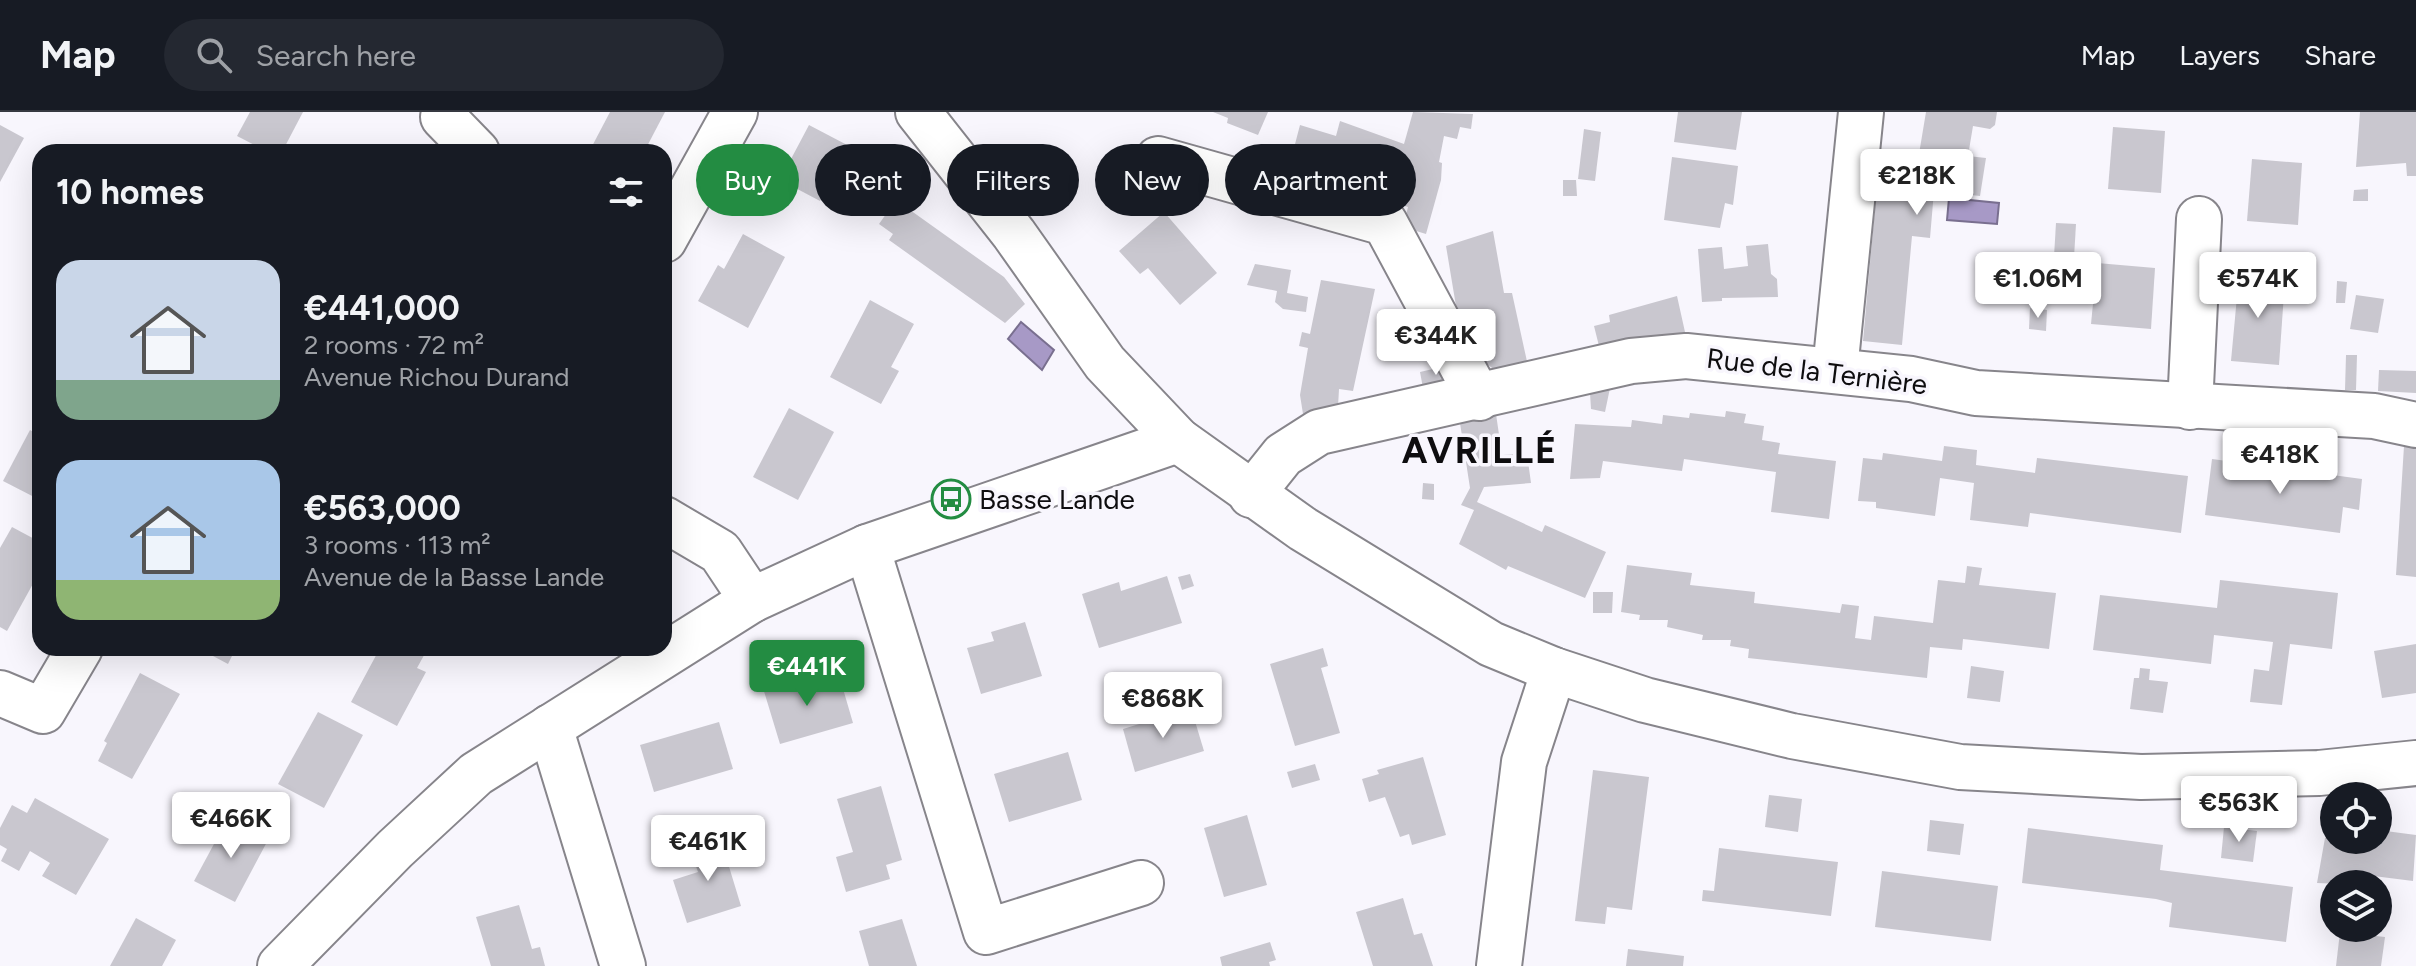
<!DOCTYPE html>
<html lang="en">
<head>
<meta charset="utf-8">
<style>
  :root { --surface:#171b24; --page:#242831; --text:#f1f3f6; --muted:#9ea1a6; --line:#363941; --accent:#238c42 }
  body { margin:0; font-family:Figtree,sans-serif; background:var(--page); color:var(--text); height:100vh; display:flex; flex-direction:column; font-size:30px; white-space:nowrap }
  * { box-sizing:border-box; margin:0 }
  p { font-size:26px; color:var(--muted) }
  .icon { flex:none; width:44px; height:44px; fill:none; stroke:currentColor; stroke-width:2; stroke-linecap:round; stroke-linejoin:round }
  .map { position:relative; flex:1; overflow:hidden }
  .details { position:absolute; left:32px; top:32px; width:640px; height:512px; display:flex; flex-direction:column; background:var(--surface); border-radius:24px; box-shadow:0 8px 32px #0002 }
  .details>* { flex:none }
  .hud { position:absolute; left:696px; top:32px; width:760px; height:72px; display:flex; gap:16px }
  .buttons { position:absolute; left:2320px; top:670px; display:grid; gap:16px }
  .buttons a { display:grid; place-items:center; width:72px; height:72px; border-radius:50%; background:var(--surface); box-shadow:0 8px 32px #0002; font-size:40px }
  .price { position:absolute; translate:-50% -68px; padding:0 18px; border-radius:8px; background:#fff; color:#222; font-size:26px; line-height:52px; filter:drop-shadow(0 2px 4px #0008) }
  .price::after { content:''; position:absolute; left:50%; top:48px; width:24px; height:18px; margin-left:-12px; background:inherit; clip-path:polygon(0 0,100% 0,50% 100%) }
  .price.current { background:var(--accent); color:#fff }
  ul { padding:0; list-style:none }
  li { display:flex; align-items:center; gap:24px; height:200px; padding:0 24px }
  li span { display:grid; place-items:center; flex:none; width:224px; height:160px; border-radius:24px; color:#555 }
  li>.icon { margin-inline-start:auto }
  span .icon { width:96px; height:96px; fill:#fffc; stroke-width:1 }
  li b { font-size:34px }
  h2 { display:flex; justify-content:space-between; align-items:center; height:96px; padding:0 24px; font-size:34px }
  .pill { padding:0 28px; border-radius:36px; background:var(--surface); box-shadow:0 8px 32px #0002; font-size:28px; line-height:72px }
  .pill.current { background:var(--accent); color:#fff }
  header { display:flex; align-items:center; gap:48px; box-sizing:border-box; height:112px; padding:0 40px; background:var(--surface); border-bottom:2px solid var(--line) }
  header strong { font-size:38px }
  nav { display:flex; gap:44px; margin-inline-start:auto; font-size:28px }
  .search { width:560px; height:72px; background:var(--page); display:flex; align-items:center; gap:20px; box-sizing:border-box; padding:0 28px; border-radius:44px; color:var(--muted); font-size:30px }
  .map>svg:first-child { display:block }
</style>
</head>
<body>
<header>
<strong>Map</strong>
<div class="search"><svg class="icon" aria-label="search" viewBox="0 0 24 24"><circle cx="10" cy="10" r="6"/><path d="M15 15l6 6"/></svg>Search here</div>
<nav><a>Map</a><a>Layers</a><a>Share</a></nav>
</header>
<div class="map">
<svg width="2416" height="854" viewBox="0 0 2416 854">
  <rect width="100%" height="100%" fill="#f8f6fd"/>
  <g fill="#a799c6" stroke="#796f8f" stroke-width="2">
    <path d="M1949 86 1999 91 1997 112 1947 108Z"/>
    <path d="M1021 210 1054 238 1042 258 1008 227Z"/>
  </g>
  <g fill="#c9c7cf">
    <path d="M250 0H303L282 40H268L237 24Z"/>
    <path d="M610 0H665L644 40H589Z"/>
    <path d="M1213 0H1268L1258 23 1227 11 1228 6Z"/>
    <path d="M1413 0 1473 2 1471 17 1460 15 1457 27 1444 24 1439 50 1442 51 1441 68 1426 122 1403 115 1408 95 1288 59 1300 13 1336 24 1340 9 1404 32Z"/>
    <path d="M1678 0H1742L1736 38 1674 30Z"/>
    <path d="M1926 0H1997L1995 13 1990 17 1973 14 1968 44 1986 46 1980 84 1934 79 1930 126 1912 124 1902 233 1863 229 1877 74 1928 79 1931 59H1925L1927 43 1919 42Z"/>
    <path d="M2360 0H2416V64H2407L2406 51 2356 55Z"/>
    <path d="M0 13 24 26 0 70Z"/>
    <path d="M809 13 849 34 820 89 771 63 782 42 791 47Z"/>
    <path d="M2113 15 2165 19 2161 81 2108 77Z"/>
    <path d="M1584 17 1601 20 1595 69 1578 67Z"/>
    <path d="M1672 45 1738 54 1733 93 1725 91 1720 116 1664 108Z"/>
    <path d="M2252 47 2302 51 2298 113 2247 109Z"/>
    <path d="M1563 68H1576L1577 84H1563Z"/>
    <path d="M2368 77V89H2353L2354 78Z"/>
    <path d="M896 88 1004 165 1025 192 1005 211 889 128 893 122 879 112Z"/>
    <path d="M1164 100 1217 161 1180 193 1148 156 1140 162 1119 139Z"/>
    <path d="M2056 111 2076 112 2074 146 2054 145Z"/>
    <path d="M1493 119 1504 181H1512L1528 254 1499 261 1480 247 1469 197 1457 200 1446 134Z"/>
    <path d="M743 122 785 145 748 216 698 189 718 153 724 157Z"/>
    <path d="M1768 132 1771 162 1777 167 1778 185 1722 186V189L1702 190 1698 137 1722 135 1724 157 1748 154 1746 134Z"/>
    <path d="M2097 151 2155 156 2151 217 2091 212Z"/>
    <path d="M1255 152 1291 158 1287 181 1308 185 1306 200 1283 197 1275 190 1277 179 1247 173Z"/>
    <path d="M2239 163 2285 167 2279 253 2231 249Z"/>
    <path d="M1321 168 1375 177 1353 279 1339 277 1338 295 1303 302 1300 283 1308 236 1299 234 1302 220 1310 222Z"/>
    <path d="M2337 169 2347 170 2345 191H2336Z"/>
    <path d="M2356 183 2384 187 2378 221 2350 217Z"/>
    <path d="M1677 184 1685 220 1600 238 1594 214 1610 210 1609 203Z"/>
    <path d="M870 188 914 212 891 255 899 259 881 292 830 265Z"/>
    <path d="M2030 196 2047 198 2046 219 2029 217Z"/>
    <path d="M2346 243H2357L2356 278H2345Z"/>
    <path d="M1446 254 1454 270 1423 276 1420 260Z"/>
    <path d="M2379 258 2416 259V281L2378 279Z"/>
    <path d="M1610 276 1605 300 1591 297 1590 281Z"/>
    <path d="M789 296 834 320 798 388 753 365Z"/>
    <path d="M1726 299 1746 302 1744 311 1764 314 1762 328 1780 331 1778 342 1836 349 1829 407 1771 400 1776 360 1684 347 1682 359 1603 349 1600 366 1570 367 1575 312 1631 315 1632 308 1662 312 1663 303 1689 306 1690 301 1725 305Z"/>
    <path d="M1496 302 1502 343 1518 342 1528 349 1531 371 1484 375 1477 390 1542 420 1545 413 1606 440 1585 486 1508 454 1506 458 1459 432 1474 398 1461 393 1470 376 1460 311Z"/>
    <path d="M30 318 40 324V388L3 369Z"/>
    <path d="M1944 334 1977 338 1976 353 2035 361 2037 346 2188 364 2181 421 2030 401 2028 415 1970 408 1974 371 1940 366 1935 404 1876 396V390L1858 389 1863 346 1882 348 1883 341 1942 349Z"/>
    <path d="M2404 334 2416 335V465L2396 463Z"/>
    <path d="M2212 347 2362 367 2359 398 2343 395 2340 421 2205 403Z"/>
    <path d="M1423 371 1434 372V388L1422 387Z"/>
    <path d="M12 415 40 430V459L7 519 0 515V436Z"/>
    <path d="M1627 453 1692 461 1690 473 1755 480 1754 491 1840 501 1842 492 1859 494 1855 526 1871 528 1874 504 1933 511 1938 468 1965 471 1967 454 1982 456 1979 473 2056 481 2049 537 1963 527 1962 538 1930 535 1927 566 1748 546 1749 537 1730 534 1731 528H1702L1703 523 1667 515 1668 508H1639L1640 503 1621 500Z"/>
    <path d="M1190 462 1194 474 1182 478 1178 465Z"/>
    <path d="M1167 464 1182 511 1099 536 1082 482 1119 470 1121 479Z"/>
    <path d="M2220 468 2338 481 2332 537 2290 532 2282 593 2250 590 2254 557 2269 559 2273 530 2214 523 2211 552 2093 538 2100 483 2217 496Z"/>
    <path d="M1593 480H1613L1612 501H1593Z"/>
    <path d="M1025 510 1042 564 981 582 967 536 994 529 991 520Z"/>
    <path d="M2416 532V581L2382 586 2374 539Z"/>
    <path d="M198 536H236L228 552Z"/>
    <path d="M380 536H428L417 556 426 560 397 614 351 590Z"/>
    <path d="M1323 536 1328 554 1321 556 1340 621 1295 634 1270 552Z"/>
    <path d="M1971 554 2004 559 2000 590 1967 586Z"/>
    <path d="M2140 556 2150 557 2149 568 2168 570 2163 601 2130 597 2134 566H2139Z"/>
    <path d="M140 561 180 582 132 667 98 649 107 631 104 629Z"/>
    <path d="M839 563 853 611 780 632 763 576 798 566 800 575Z"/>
    <path d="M1191 596 1204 639 1135 660 1123 617Z"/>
    <path d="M318 600 363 623 324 696 278 672Z"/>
    <path d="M719 610 733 657 654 680 640 633Z"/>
    <path d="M1068 640 1082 688 1009 710 994 662Z"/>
    <path d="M1423 645 1446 723 1412 733 1409 722 1400 725 1385 685 1369 690 1362 667 1379 662 1377 658Z"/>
    <path d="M1315 652 1320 668 1292 676 1287 660Z"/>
    <path d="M1593 658 1649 665 1632 798 1607 795 1605 812 1575 809Z"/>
    <path d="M881 674 902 748 886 753 890 767 846 780 836 745 853 740 837 687Z"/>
    <path d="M1769 683 1802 687 1798 720 1765 715Z"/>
    <path d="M35 686 109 727 76 783 42 764 50 751 30 739 19 759 1 749 7 737 0 733V716L12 693 27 701Z"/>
    <path d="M1247 703 1267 773 1224 785 1204 716Z"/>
    <path d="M228 706 268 728 235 790 194 769Z"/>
    <path d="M1930 708 1964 712 1960 743 1927 739Z"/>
    <path d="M2224 715 2257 719 2253 750 2221 746Z"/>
    <path d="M2028 716 2163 733 2160 758 2293 775 2286 830 2169 815 2172 791 2156 787 2022 771Z"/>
    <path d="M2378 718 2416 723 2413 769 2342 760 2341 772 2317 771 2325 726 2378 728Z"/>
    <path d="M720 725 741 794 687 811 673 768 698 760 689 735Z"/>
    <path d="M1719 736 1838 750 1831 804 1702 789 1703 778 1714 779Z"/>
    <path d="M1882 759 1998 774 1991 829 1875 815Z"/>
    <path d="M1403 786 1414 823 1422 821 1433 854H1373L1356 800Z"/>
    <path d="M519 793 532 837 540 835 545 854H491L476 805Z"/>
    <path d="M136 806 176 828 162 854H110Z"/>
    <path d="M902 807 917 854H869L859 819Z"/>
    <path d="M2340 820 2385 825 2381 854H2336Z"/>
    <path d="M1270 830 1276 848 1269 850 1270 854H1222L1220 845Z"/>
    <path d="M1628 837 1684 844 1683 854H1626Z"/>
  </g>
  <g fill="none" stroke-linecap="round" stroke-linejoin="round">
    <defs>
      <g id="minor">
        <path d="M918 0 1014 122 1105 251 1178 328 1303 417 1491 532 1554 558 1645 588 1792 624 1960 655 2141 665 2319 661 2416 651"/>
        <path d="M443 5 477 40"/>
        <path d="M1158 47 1385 111 1479 286"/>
        <path d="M664 128 735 0"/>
        <path d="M1835 258 1861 0"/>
        <path d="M2190 295 2199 107"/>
        <path d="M1251 383 1283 343 1319 320 1631 249 1686 244 1911 267 1976 281 2374 304 2416 313"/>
        <path d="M664 407 720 440 752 488"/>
        <path d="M867 435 986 820 1141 771"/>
        <path d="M0 581 43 599 80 536"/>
        <path d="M550 615 623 854"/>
        <path d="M280 854 395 737 476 662 752 488 867 435 1178 328"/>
        <path d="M1499 854 1524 650 1554 558"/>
      </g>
    </defs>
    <use href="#minor" stroke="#87858b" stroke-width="48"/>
    <use href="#minor" stroke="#fff" stroke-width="44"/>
  </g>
  <defs>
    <symbol id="bus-ring" viewBox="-11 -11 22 22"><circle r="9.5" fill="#f8f6fd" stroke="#238c42" stroke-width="1.5"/><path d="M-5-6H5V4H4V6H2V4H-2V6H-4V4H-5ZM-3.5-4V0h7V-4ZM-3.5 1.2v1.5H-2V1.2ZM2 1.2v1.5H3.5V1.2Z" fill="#238c42"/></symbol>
  </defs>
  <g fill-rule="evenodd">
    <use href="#bus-ring" x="929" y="365" width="44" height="44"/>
  </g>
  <g text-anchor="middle" stroke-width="7" stroke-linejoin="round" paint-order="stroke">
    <g font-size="28" fill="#0e0d0f" stroke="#f8f6fd">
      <text transform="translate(1817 259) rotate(7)" y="10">Rue de la Ternière</text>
    </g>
    <g font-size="28" fill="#0e0d0f" stroke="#f8f6fd" text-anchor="start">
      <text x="979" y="397">Basse Lande</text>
    </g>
    <g font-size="36" font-weight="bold" letter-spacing="2" fill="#0e0d0f" stroke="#f8f6fd">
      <text x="1480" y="351">AVRILLÉ</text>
    </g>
  </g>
</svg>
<div class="buttons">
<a><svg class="icon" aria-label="locate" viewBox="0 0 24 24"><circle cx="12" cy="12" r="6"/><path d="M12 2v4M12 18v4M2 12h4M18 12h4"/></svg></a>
<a><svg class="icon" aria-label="layers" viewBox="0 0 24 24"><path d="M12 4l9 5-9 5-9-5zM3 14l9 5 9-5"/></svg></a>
</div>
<b class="price" style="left:1917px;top:105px">€218K</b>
<b class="price" style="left:2038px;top:208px">€1.06M</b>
<b class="price" style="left:2258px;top:208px">€574K</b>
<b class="price" style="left:1436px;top:265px">€344K</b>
<b class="price" style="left:2280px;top:384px">€418K</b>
<b class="price current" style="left:807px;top:596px">€441K</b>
<b class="price" style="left:1163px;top:628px">€868K</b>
<b class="price" style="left:2239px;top:732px">€563K</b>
<b class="price" style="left:231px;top:748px">€466K</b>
<b class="price" style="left:708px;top:771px">€461K</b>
<div class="hud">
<a class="pill current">Buy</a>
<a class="pill">Rent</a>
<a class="pill">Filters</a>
<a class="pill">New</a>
<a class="pill">Apartment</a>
</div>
<section class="details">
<h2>10 homes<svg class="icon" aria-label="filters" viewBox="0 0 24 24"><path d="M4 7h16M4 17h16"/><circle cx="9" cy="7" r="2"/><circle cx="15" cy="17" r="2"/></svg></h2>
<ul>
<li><span style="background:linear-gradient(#c9d6e8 75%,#7fa58c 0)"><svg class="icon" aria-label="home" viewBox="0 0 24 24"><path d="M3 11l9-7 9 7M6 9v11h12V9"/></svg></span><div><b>€441,000</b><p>2 rooms · 72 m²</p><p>Avenue Richou Durand</p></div></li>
<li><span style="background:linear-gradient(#a9c7e8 75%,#8fb573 0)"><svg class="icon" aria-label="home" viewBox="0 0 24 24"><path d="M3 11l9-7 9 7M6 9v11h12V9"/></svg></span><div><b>€563,000</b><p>3 rooms · 113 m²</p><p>Avenue de la Basse Lande</p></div></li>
</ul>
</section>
</div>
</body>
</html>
